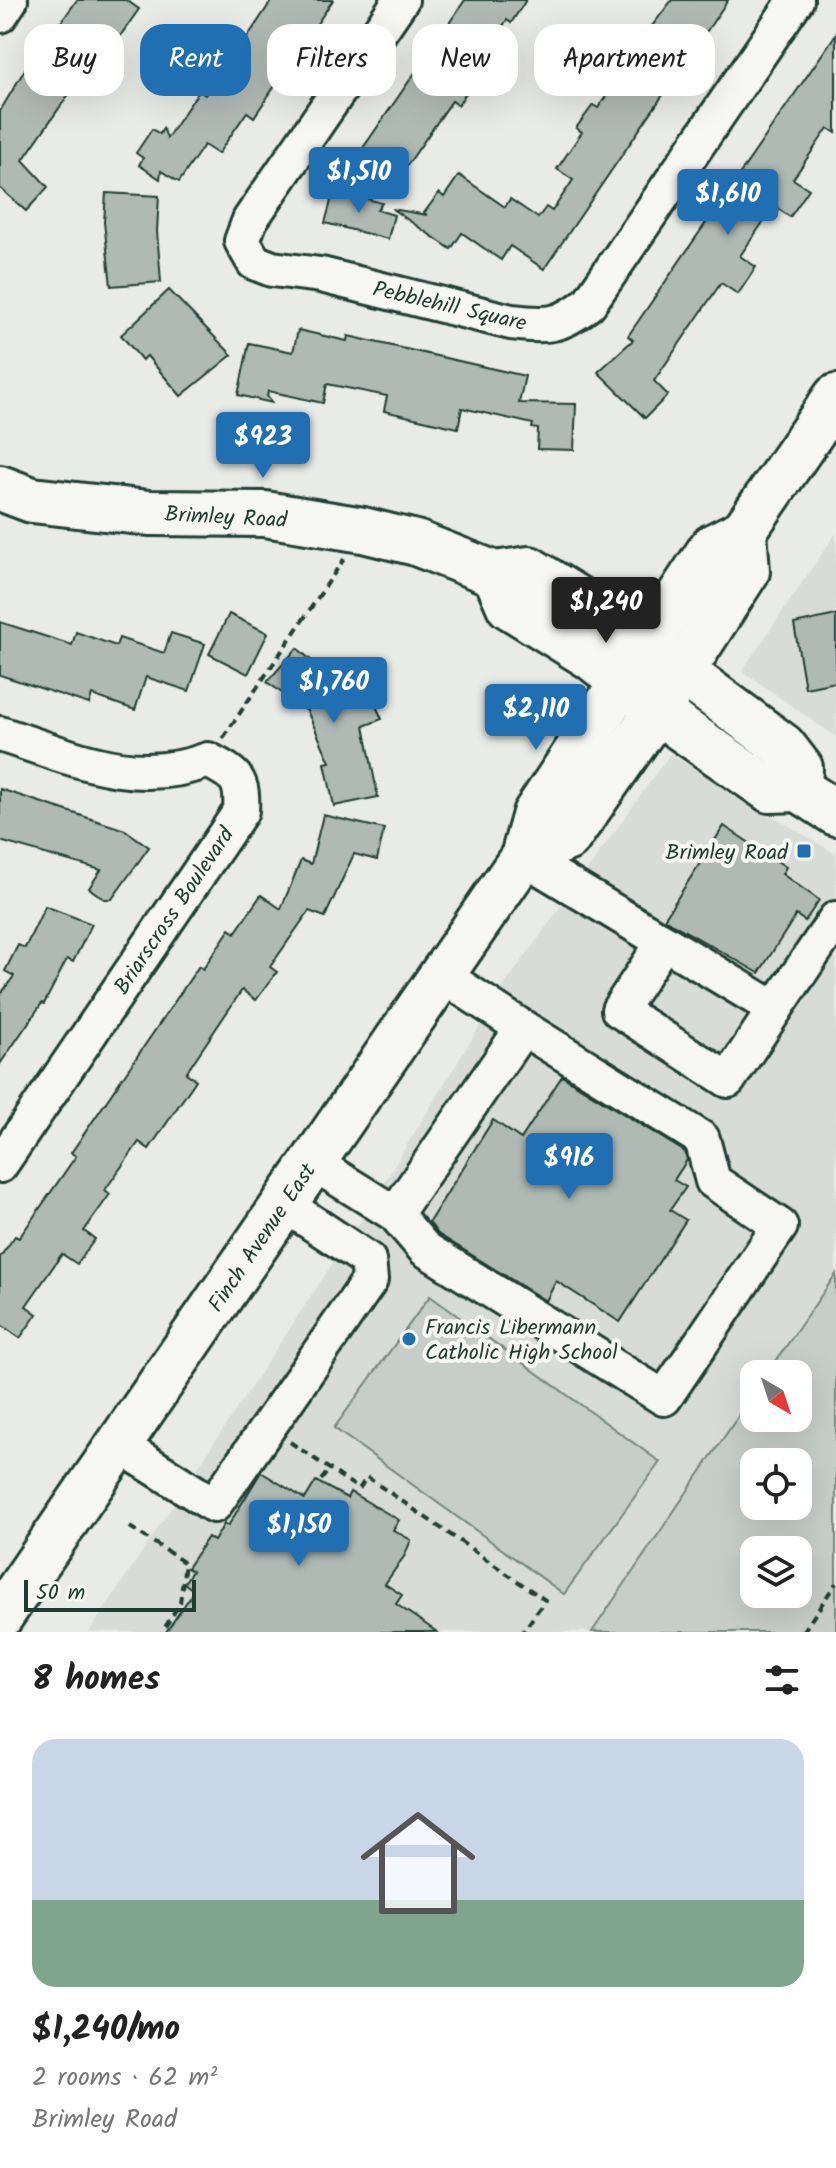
<!DOCTYPE html>
<html lang="en">
<head>
<meta charset="utf-8">
<style>
  :root { --surface:#fff; --page:#f6f6f6; --text:#222; --muted:#767676; --accent:#1f6fb2 }
  body { margin:0; font-family:Kalam,sans-serif; background:var(--page); color:var(--text); height:100vh; display:flex; flex-direction:column; font-size:30px; white-space:nowrap }
  * { box-sizing:border-box; margin:0 }
  p { font-size:26px; color:var(--muted) }
  .icon { flex:none; width:44px; height:44px; fill:none; stroke:currentColor; stroke-width:2; stroke-linecap:round; stroke-linejoin:round }
  .map { position:relative; height:1632px; overflow:hidden }
  .panel { display:flex; flex-direction:column; background:var(--surface); flex:1 }
  .panel>* { flex:none }
  .top-card { position:absolute; left:24px; top:24px; width:788px; height:72px; display:flex; gap:16px }
  .needle { width:52px; rotate:141deg }
  .controls { position:absolute; left:740px; top:1360px; display:grid; gap:16px }
  .controls a { display:grid; place-items:center; width:72px; height:72px; border-radius:16px; background:var(--surface); box-shadow:0 8px 32px #0002; font-size:40px }
  .scale { position:absolute; left:24px; bottom:20px; width:172px; box-sizing:border-box; padding-left:8px; border:4px solid #1f3d34; border-top:0; font-size:22px; line-height:28px; white-space:nowrap; color:#1f3d34; -webkit-text-stroke:6px #f6f6f2; paint-order:stroke }
  .price { position:absolute; translate:-50% -68px; padding:0 18px; border-radius:8px; background:var(--accent); color:#fff; font-size:26px; line-height:52px; filter:drop-shadow(0 2px 4px #0008) }
  .price::after { content:''; position:absolute; left:50%; top:48px; width:24px; height:18px; margin-left:-12px; background:inherit; clip-path:polygon(0 0,100% 0,50% 100%) }
  .price.active { background:#222; color:#fff }
  ul { padding:0; list-style:none }
  li { display:grid; align-content:center; gap:16px; height:424px; padding:0 32px }
  li span { display:grid; place-items:center; height:248px; border-radius:24px; color:#555 }
  li>.icon { margin-inline-start:auto }
  span .icon { width:144px; height:144px; fill:#fffc; stroke-width:1 }
  li b { font-size:34px }
  h2 { display:flex; justify-content:space-between; align-items:center; height:96px; padding:0 32px; font-size:34px }
  .tag { padding:0 28px; border-radius:24px; background:var(--surface); box-shadow:0 8px 32px #0002; font-size:28px; line-height:72px }
  .tag.active { background:var(--accent); color:#fff }
  .map>svg:first-child { display:block }
</style>
</head>
<body>
<div class="map">
<svg width="836" height="1632" viewBox="0 0 836 1632">
  <rect width="100%" height="100%" fill="#e9ebe7"/>
  <filter id="ink" filterUnits="userSpaceOnUse"><feTurbulence type="fractalNoise" baseFrequency=".0125" numOctaves="2"/><feDisplacementMap in="SourceGraphic" scale="16" xChannelSelector="R" yChannelSelector="G"/><feConvolveMatrix kernelMatrix="1 2 1 2 8 2 1 2 1" color-interpolation-filters="sRGB"/></filter>
  <g filter="url(#ink)">
    <g fill="#d8dcd8">
      <path d="M836 533V737L742 671Z"/>
      <path d="M670 754 836 854V1274L767 1374H754V1393L592 1632H89L358 1225 506 983Z"/>
    </g>
    <g fill="#c7cec9" stroke="#73867e" stroke-width="2" fill-rule="evenodd">
      <path d="M836 1274V1632H592L754 1393V1418H798V1374H767ZM798 1462V1506H754V1462ZM754 1550H798V1594H754Z"/>
      <path d="M430 1296 660 1462 564 1594 334 1428Z"/>
    </g>
    <g fill="#b0bab5" stroke="#1f3d34" stroke-width="2">
      <path d="M77 0H126L139 9 90 79 83 74 23 160 48 187 26 211 0 188V111L36 51 39 53Z"/>
      <path d="M272 0H333L254 117 247 112 218 154 204 145 179 182 161 171 160 179 139 165 143 158 136 153 152 129 160 134 163 128 167 138 199 91 205 95 229 65Z"/>
      <path d="M465 0H526L511 23 507 20 469 77 474 81 458 105 452 101 390 190 352 164Z"/>
      <path d="M672 0H728L544 269 510 246 501 260 462 233 451 249 392 209 427 215 424 213 439 193 444 197 459 175 505 207 510 199 538 218 546 207 552 211 573 180 557 169 582 132 576 128 593 105 598 108 635 54 632 52Z"/>
      <path d="M836 34V133L828 128 793 179 809 189 790 217 774 206 740 256 756 267 738 294 721 283 654 381 668 395 645 418 598 372 633 340 628 336Z"/>
      <path d="M334 190 382 203 377 210 394 215 388 239 325 223Z"/>
      <path d="M106 193 159 196 157 231 161 282 111 286 104 222Z"/>
      <path d="M169 290 232 355 181 396 147 356 142 360 121 335Z"/>
      <path d="M298 330 347 341 348 336 525 376 519 403 576 404 574 450 537 449 538 429 532 428 533 424 462 408 458 428 384 411 387 396 327 384 323 403 268 391 267 396 272 403 238 395 249 343 293 352Z"/>
      <path d="M229 614 268 633 248 674 209 654Z"/>
      <path d="M836 615V682L805 688 794 624Z"/>
      <path d="M0 622 72 645 76 632 116 646 119 638 164 653 171 633 205 644 189 691 146 677 135 710 92 695 89 704 0 675Z"/>
      <path d="M297 648 336 682 345 699 368 688 382 719 364 726 378 797 334 806 325 763 330 762 307 711 267 682Z"/>
      <path d="M0 789 125 830 149 847 112 899H104L89 888 101 870 0 841Z"/>
      <path d="M323 815 384 829 377 860 354 854 325 917 309 911 270 967 277 972 256 1000 242 990 186 1073 196 1080 149 1149 139 1142 105 1190 110 1194 84 1231 95 1239 77 1264 62 1254 26 1306 37 1314 20 1338 0 1324V1257L15 1236 19 1238 76 1156 71 1153 199 966 203 969 230 929 235 933 261 895 281 909 301 860 311 864Z"/>
      <path d="M724 826 786 867 782 874 819 900 805 921 796 915 759 973 664 919Z"/>
      <path d="M45 906 92 924 73 962 67 959 44 1004 42 1003 0 1064V995L14 976 5 971 18 945 25 948Z"/>
      <path d="M562 1076 685 1152 687 1160 674 1180 686 1187 670 1210 686 1220 620 1322 556 1281 546 1301 438 1234 429 1222 493 1120 521 1139Z"/>
      <path d="M261 1472 305 1499 316 1481 347 1498 350 1492 399 1520 393 1530 411 1540 405 1555 385 1584 402 1595 396 1604 437 1632H166L192 1594V1589L184 1583 192 1571 187 1568 208 1537 214 1541 224 1524 228 1526Z"/>
    </g>
    <g fill="none" stroke-linecap="round" stroke-linejoin="round">
      <defs>
        <g id="minor">
          <path d="M401 0 250 220 242 241 254 262 272 269 321 275 511 322C547 326 560 327 589 303L796 0"/>
          <path d="M0 15 10 0"/>
          <path d="M0 734C72 757 134 788 208 760 236 775 243 778 241 811L0 1165"/>
          <path d="M523 857 775 1009 836 919"/>
          <path d="M664 942 619 1010 728 1080 775 1009"/>
          <path d="M312 1162 395 1214 523 1028 442 975"/>
          <path d="M395 1214 425 1249 664 1398 780 1226 713 1181 702 1139 523 1028"/>
          <path d="M119 1445 214 1505 370 1280 368 1260 284 1204"/>
        </g>
        <g id="major">
          <path d="M0 488 32 500 149 513 265 514 363 530 416 543 495 574 529 569 615 622 783 746 800 768 799 789"/>
          <path d="M495 574 509 606 591 657 682 729 770 790 799 789 836 813"/>
          <path d="M523 857 568 838 658 709 747 571 744 531"/>
          <path d="M0 1617 523 857 535 814 712 547 744 531 836 397"/>
        </g>
      </defs>
      <use href="#minor" stroke="#1f3d34" stroke-width="40"/>
      <use href="#major" stroke="#1f3d34" stroke-width="50"/>
      <g stroke="#1f3d34" stroke-width="4" stroke-dasharray="8 6" stroke-linecap="butt">
        <path d="M223 738 344 559"/>
        <path d="M290 1442 359 1489 367 1477 545 1600 523 1632"/>
        <path d="M321 1480 330 1469"/>
        <path d="M130 1527 185 1563 180 1603 162 1632"/>
        <path d="M803 1632 836 1583"/>
      </g>
      <use href="#minor" stroke="#f6f6f2" stroke-width="34"/>
      <use href="#major" stroke="#f6f6f2" stroke-width="44"/>
    </g>
  </g>
  <g fill="#1f6fb2" stroke="#f6f6f2" stroke-width="3">
    <rect x="796" y="843" width="16" height="16" rx="4"/>
    <circle cx="409" cy="1339" r="8"/>
  </g>
  <g text-anchor="middle" stroke-width="8" stroke-linejoin="round" paint-order="stroke">
    <g font-size="22" fill="#1f3d34" stroke="#f6f6f2">
      <text transform="translate(450 305) rotate(13)" y="8">Pebblehill Square</text>
      <text transform="translate(226 516) rotate(3)" y="8">Brimley Road</text>
      <text transform="translate(173 910) rotate(-56)" y="8">Briarscross Boulevard</text>
      <text transform="translate(261 1237) rotate(-56)" y="8">Finch Avenue East</text>
    </g>
    <g font-size="22" fill="#1f3d34" stroke="#f6f6f2" text-anchor="end">
      <text x="788" y="859">Brimley Road</text>
      <text x="425" y="1334" text-anchor="start">Francis Libermann<tspan x="425" dy="25">Catholic High School</tspan></text>
    </g>
  </g>
</svg>
<div class="controls">
<a><svg class="needle" viewBox="-14 -14 28 28"><path d="M0-13l5 13h-10z" fill="#e53935"/><path d="M0 13l5-13h-10z" fill="#767676"/></svg></a>
<a><svg class="icon" aria-label="locate" viewBox="0 0 24 24"><circle cx="12" cy="12" r="6"/><path d="M12 2v4M12 18v4M2 12h4M18 12h4"/></svg></a>
<a><svg class="icon" aria-label="layers" viewBox="0 0 24 24"><path d="M12 4l9 5-9 5-9-5zM3 14l9 5 9-5"/></svg></a>
</div>
<div class="scale">50 m</div>
<b class="price" style="left:359px;top:215px">$1,510</b>
<b class="price" style="left:728px;top:237px">$1,610</b>
<b class="price" style="left:263px;top:480px">$923</b>
<b class="price active" style="left:606px;top:645px">$1,240</b>
<b class="price" style="left:334px;top:725px">$1,760</b>
<b class="price" style="left:536px;top:752px">$2,110</b>
<b class="price" style="left:569px;top:1201px">$916</b>
<b class="price" style="left:299px;top:1568px">$1,150</b>
<div class="top-card">
<a class="tag">Buy</a>
<a class="tag active">Rent</a>
<a class="tag">Filters</a>
<a class="tag">New</a>
<a class="tag">Apartment</a>
</div>
</div>
<section class="panel">
<h2>8 homes<svg class="icon" aria-label="filters" viewBox="0 0 24 24"><path d="M4 7h16M4 17h16"/><circle cx="9" cy="7" r="2"/><circle cx="15" cy="17" r="2"/></svg></h2>
<ul>
<li><span style="background:linear-gradient(#c9d6e8 65%,#7fa58c 0)"><svg class="icon" aria-label="home" viewBox="0 0 24 24"><path d="M3 11l9-7 9 7M6 9v11h12V9"/></svg></span><div><b>$1,240/mo</b><p>2 rooms · 62 m²</p><p>Brimley Road</p></div></li>
</ul>
</section>
</body>
</html>
